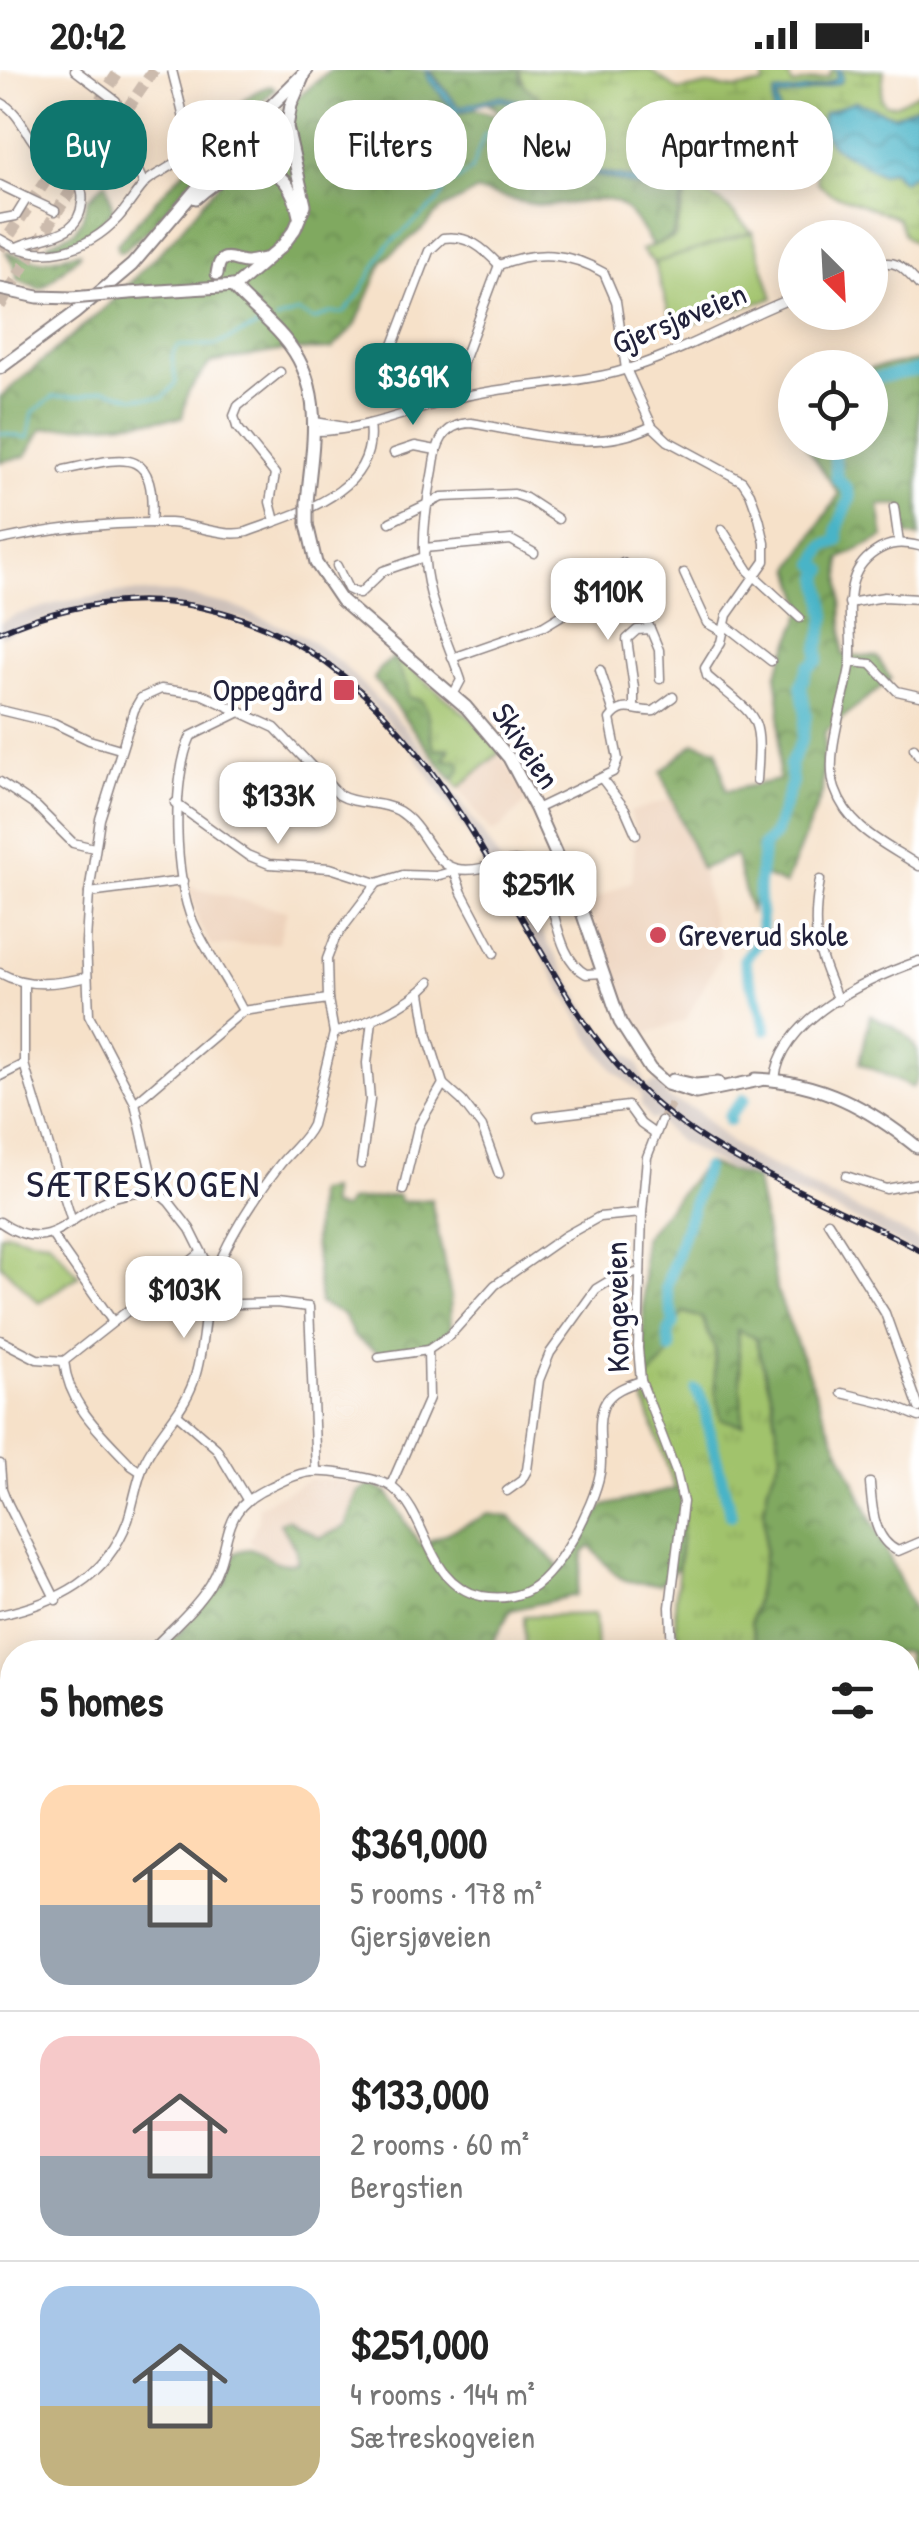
<!DOCTYPE html>
<html lang="en">
<head>
<meta charset="utf-8">
<style>
  :root { --surface:#fff; --page:#f6f6f6; --text:#222; --muted:#767676; --line:#e0e0e0; --accent:#0f766e }
  body { margin:0; font-family:"Patrick Hand",sans-serif; background:var(--page); color:var(--text); height:100vh; display:flex; flex-direction:column; font-size:38px; white-space:nowrap }
  * { box-sizing:border-box; margin:0 }
  p { font-size:32px; color:var(--muted) }
  .icon { flex:none; width:55px; height:55px; fill:none; stroke:currentColor; stroke-width:2; stroke-linecap:round; stroke-linejoin:round }
  .map { position:relative; flex:1; overflow:hidden }
  .details { position:absolute; left:0px; top:1570px; width:920px; height:892px; display:flex; flex-direction:column; background:var(--surface); border-radius:40px 40px 0 0; box-shadow:0 5px 25px #0003 }
  .details>* { flex:none }
  .hud { position:absolute; left:30px; top:30px; width:860px; height:90px; display:flex; gap:20px }
  .needle { width:65px; rotate:156deg }
  .controls { position:absolute; left:778px; top:150px; display:grid; gap:20px }
  .controls a { display:grid; place-items:center; width:110px; height:110px; border-radius:50%; background:var(--surface); box-shadow:0 5px 25px #0003; font-size:50px }
  .price { position:absolute; translate:-50% -85px; padding:0 22px; border-radius:20px; background:#fff; color:#222; font-size:32px; line-height:65px; filter:drop-shadow(0 2px 5px #0008) }
  .price::after { content:''; position:absolute; left:50%; top:60px; width:30px; height:22px; margin-left:-15px; background:inherit; clip-path:polygon(0 0,100% 0,50% 100%) }
  .price.active { background:var(--accent); color:#fff }
  ul { padding:0; list-style:none }
  li { display:flex; align-items:center; gap:30px; height:250px; padding:0 40px }
  li+li { border-top:2px solid var(--line) }
  li span { display:grid; place-items:center; flex:none; width:280px; height:200px; border-radius:30px; color:#555 }
  li>.icon { margin-inline-start:auto }
  span .icon { width:120px; height:120px; fill:#fffc; stroke-width:1 }
  li b { font-size:42px }
  h2 { display:flex; justify-content:space-between; align-items:center; height:120px; padding:0 40px; font-size:42px }
  .chip { padding:0 35px; border-radius:40px; background:var(--surface); box-shadow:0 5px 25px #0003; font-size:35px; line-height:90px }
  .chip.active { background:var(--accent); color:#fff }
  .status { display:flex; justify-content:space-between; align-items:center; height:70px; padding:0 50px; background:var(--surface); direction:ltr }
  .status svg { height:28px; fill:currentColor }
  .map>svg:first-child { display:block }
</style>
</head>
<body>
<div class="status"><b>20:42</b><svg viewBox="0 0 49 12"><path d="M0 12V9h3v3zM5 12V6h3v6zM10 12V3h3v9zM15 12V0h3v12zM26 1h20v11H26zM47 4h2v5h-2z"/></svg></div>
<div class="map">
<svg width="919" height="2462" viewBox="0 0 919 2462">
  <defs>
    <pattern id="grass-tufts" width="24" height="20" patternUnits="userSpaceOnUse" patternTransform="scale(2.5)"><rect width="24" height="20" fill="#a1c36c"/><path d="M3 7l-1-3M5 7V3M7 7l1-3M15 17l-1-3M17 17v-4M19 17l1-3" fill="none" stroke="#8aa75e"/></pattern>
    <pattern id="forest-crowns" width="20" height="18" patternUnits="userSpaceOnUse" patternTransform="scale(2.5)"><rect width="20" height="18" fill="#80a960"/><path d="M2 6a3 3 0 1 1 6 0M12 15a3 3 0 1 1 6 0" fill="none" stroke="#688950"/></pattern>
    <pattern id="wetland-marsh" width="20" height="14" patternUnits="userSpaceOnUse" patternTransform="scale(2.5)"><rect width="20" height="14" fill="#a1c36c"/><path d="M1 5h8M5 5V1M11 12h8M15 12V8" fill="none" stroke="#8aa75e"/></pattern>
    <pattern id="water-waves" width="16" height="10" patternUnits="userSpaceOnUse" patternTransform="scale(2.5)"><rect width="16" height="10" fill="#4ab4c7"/><path d="M0 5q4-4 8 0t8 0" fill="none" stroke="#3d92a3"/></pattern>
  </defs>
  <rect width="100%" height="100%" fill="#fff"/>
  <filter id="ink" filterUnits="userSpaceOnUse"><feTurbulence type="fractalNoise" baseFrequency=".01" numOctaves="2"/><feDisplacementMap in="SourceGraphic" scale="20" xChannelSelector="R" yChannelSelector="G"/><feConvolveMatrix kernelMatrix="1 2 1 2 8 2 1 2 1" color-interpolation-filters="sRGB"/></filter>
  <filter id="wash" filterUnits="userSpaceOnUse"><feTurbulence type="fractalNoise" baseFrequency=".0048" numOctaves="4" result="noise"/><feDisplacementMap in="SourceGraphic" scale="40" xChannelSelector="R" yChannelSelector="G"/><feGaussianBlur stdDeviation="2.25" result="paint"/><feColorMatrix in="noise" values="0 0 0 0 0 0 0 0 0 0 0 0 0 0 0 0 0 1.4 0 .05"/><feComposite in="paint" operator="in"/></filter>
  <g filter="url(#wash)">
    <rect width="100%" height="100%" fill="#f6e1c9"/>
    <g fill="#edd1ba">
      <path d="M500 682 526 727V732L497 761 490 762 459 718Z"/>
      <path d="M671 729 701 799 721 885 686 950 637 967 586 834 632 811 636 764 630 742Z"/>
      <path d="M189 817 287 841 278 873 211 876 199 854Z"/>
      <path d="M310 1409 359 1412 358 1422 346 1456 319 1468 308 1460 298 1459 295 1478 298 1492 278 1493 249 1471 258 1450 259 1436Z"/>
    </g>
    <path fill="#cec1ba" d="M125 522 175 523 231 535 302 565 340 592 403 655 434 693 489 773 584 935 602 960 638 994 646 1016 656 1012 661 1015 669 1029 696 1040 729 1071 751 1086 919 1170V1186L870 1157 814 1130 727 1098 678 1071 656 1049 651 1050 641 1034V1023L614 1001 593 973 497 809 410 677 366 628 315 586 284 568 240 549 150 534 91 538 36 552 0 567V553L16 545 61 532Z"/>
    <g fill="url(#grass-tufts)" stroke="#627254" stroke-width="2.5">
      <path d="M700 121 723 133 752 162 654 193 641 180 674 168 685 127Z"/>
      <path d="M394 585 474 651 500 682 459 718 450 707 455 708 460 697 454 691 444 690 449 681 435 680 428 660 429 648 408 627 407 616 393 588Z"/>
      <path d="M7 1162 30 1169 49 1171 79 1206 39 1233 0 1194V1165Z"/>
      <path d="M683 1242 702 1248 715 1279V1319L741 1306 737 1259 755 1268 772 1327 781 1385 768 1415 764 1442 765 1483 751 1553 758 1582H677L675 1537 685 1427 675 1419 643 1327C645 1298 661 1300 670 1279 676 1263 670 1261 683 1242Z"/>
      <path d="M908 1718 919 1721V2219L908 2189Z"/>
      <path d="M919 2296V2462H731L756 2450H908V2301Z"/>
    </g>
    <g fill="url(#forest-crowns)" stroke="#51664e" stroke-width="2.5">
      <path d="M330 0H375L390 6 385 0H427L428 9C439 20 446 35 459 43L474 39 497 45 498 40 488 34C499 29 509 27 518 37 517 49 527 87 538 92 549 97 544 90 554 93 559 95 563 99 568 101 579 105 589 103 599 106 633 115 642 120 676 106L682 111 726 105 734 116 733 121 699 119 684 124 672 167 652 176C615 111 609 133 547 135 524 135 498 125 476 121L439 141 422 159 383 191 355 256 332 279 279 281 210 293 188 322 182 348 42 359 26 386 0 392V327L107 236 170 172 271 51Z"/>
      <path d="M430 0H519L521 10 550 37 528 56 527 62 520 51 522 36C506 18 480 34 459 37Z"/>
      <path d="M271 16 275 19 234 60 148 160 122 182 118 181 117 174C152 135 184 97 224 64L227 59 223 55C234 38 250 21 271 16Z"/>
      <path d="M106 111 113 140C97 160 74 174 49 178L48 174 75 161 82 149 88 129Z"/>
      <path d="M6 182 41 191 80 182V185L41 219 17 210V201Z"/>
      <path d="M919 291V468L907 465 901 435H879L884 467 840 489 843 585 877 587 891 609 825 662 822 724 785 815 762 805 750 841 735 785 701 799 661 702 694 673 717 679 726 721 778 710 780 635 776 605 804 538 792 498 839 424 804 373 870 372V298Z"/>
      <path d="M393 588 407 616 408 627 421 630C432 645 427 663 435 680L449 678 444 690 458 691 461 697 455 708 450 707 374 609 380 598Z"/>
      <path d="M870 945C894 958 919 964 919 995 919 1005 919 1009 912 1018L860 993Z"/>
      <path d="M705 1093 756 1110 777 1221 826 1350 919 1552V1721L908 1718V1582H758L751 1553 765 1483 764 1442 768 1415 781 1385 772 1327 755 1268 737 1260 743 1355 721 1349 715 1320V1279L702 1248 683 1242C673 1256 674 1264 670 1280 665 1293 654 1302 644 1311L643 1168Z"/>
      <path d="M330 1120V1137L343 1139 349 1131 398 1125 401 1132 431 1129 450 1222 451 1258C433 1279 405 1280 380 1284L354 1267 344 1245 320 1234 314 1171 316 1122Z"/>
      <path d="M371 1415 388 1423 420 1475 489 1444 510 1447 563 1500 603 1436 675 1419 685 1427 678 1497 660 1514C614 1513 619 1508 590 1476L584 1482 576 1525 511 1540 487 1582H161L226 1511 235 1483C260 1471 262 1490 281 1493 287 1494 292 1493 298 1492L295 1478 280 1453 288 1449C298 1459 309 1460 320 1468L346 1456 358 1422Z"/>
      <path d="M12 1686V2450H721L718 2462H691L689 2456 668 2462H0V1691Z"/>
    </g>
    <g fill="url(#wetland-marsh)" stroke="#627254" stroke-width="2.5">
      <path d="M519 0H650L679 21 708 15 735 19 764 14 763 4 768 0H789L788 6 793 15 829 7 832 0H836L838 7C822 20 795 21 775 23 768 46 788 64 770 84L754 73 750 64 738 62 724 81 719 73 710 71 658 98 633 101 641 110 569 96 527 62 528 56 550 37 525 16Z"/>
      <path d="M840 0H884L881 27 885 34 895 35 919 22V35L895 46 856 31 852 86 881 104 892 100 899 109 905 110 914 103 919 105V114L911 129 919 138V177L904 165 898 148 830 123 817 112 816 99 779 80C786 60 777 47 776 28L839 13 843 7Z"/>
    </g>
    <g fill="#a1c36c" stroke="#627254" stroke-width="2.5">
      <path d="M752 162 773 228 674 259 654 193Z"/>
      <path d="M595 1544 597 1582H525L524 1546Z"/>
    </g>
    <g fill="url(#water-waves)" stroke="#366b81" stroke-width="2.5">
      <path d="M427 0 459 37 499 26 519 31 523 39 520 52 525 59 569 96 638 110 668 104 697 86 722 83 741 61C755 65 755 81 770 84 788 63 767 47 775 23 795 21 822 20 838 7L836 0H840L843 7 841 12 802 24 777 27 783 70 771 92H766L752 79 747 67H741L719 89 699 91 671 108 641 117 595 104 582 105 559 97 522 63 517 54 518 37C500 21 477 39 456 42L428 9Z"/>
      <path d="M855 31 894 46 919 35V105L914 104 902 111 892 100 881 104C858 89 812 77 824 43Z"/>
    </g>
    <g fill="none" stroke-linecap="round" stroke-linejoin="round">
      <g stroke="#4ab4c7" stroke-width="2.5">
        <path d="M276 250 298 242 314 250 330 243H344L358 226 387 176 438 132 446 117 471 101 484 65C494 58 507 65 519 59"/>
        <path d="M0 363 28 368 33 342 53 327 82 326 105 319 132 327 163 328 176 313 172 287 178 276 215 275 264 254"/>
      </g>
      <g stroke="#4ab4c7" stroke-width="12">
        <path d="M870 309 919 300"/>
        <path d="M766 959C761 934 750 915 744 890 769 859 760 859 759 824 758 808 763 792 763 776L774 765 792 712 790 695 802 669 806 645 801 615 808 597 818 590V578L826 546 820 506 824 500 816 494 824 476 838 471V457L850 428 847 419 837 408 833 372"/>
        <path d="M730 1050 729 1046 744 1029"/>
        <path d="M670 1279 668 1263 674 1253 666 1217 705 1098"/>
        <path d="M696 1320 706 1338 707 1352 731 1445"/>
        <path d="M908 1847 919 1854"/>
      </g>
    </g>
  </g>
  <g filter="url(#ink)">
    <g fill="none" stroke-linecap="round" stroke-linejoin="round">
      <path stroke="#ccbbad" stroke-width="8" stroke-dasharray="8 4" stroke-linecap="butt" d="M661 1051 673 1031"/>
      <g stroke="#ccbbad" stroke-width="12" stroke-dasharray="12 6" stroke-linecap="butt">
        <path d="M0 179 120 0"/>
        <path d="M0 236 60 137 154 0"/>
      </g>
      <defs>
        <g id="minor">
          <path d="M75 0 116 31 122 66 144 114"/>
          <path d="M0 32C21 43 25 64 40 80 49 90 62 95 72 104 79 111 84 123 82 133 78 171 40 164 15 178"/>
          <path d="M0 115 27 128"/>
          <path d="M0 149 16 146 27 128 55 141"/>
          <path d="M0 169C40 195 87 181 118 148 129 136 136 122 147 111 160 100 182 96 186 76 189 58 176 19 172 0"/>
          <path d="M870 197C895 187 902 196 919 215"/>
          <path d="M463 291 441 286 420 298C405 294 394 292 393 275L429 181 443 168C469 165 483 178 499 195"/>
          <path d="M459 327 463 291 499 195C536 180 569 182 604 203L616 231 626 299 652 356 668 371 742 411 750 423 759 448 765 473V491L727 545 721 572 705 598 707 606C758 650 762 641 757 710"/>
          <path d="M315 352 345 357"/>
          <path d="M315 361C365 361 410 340 457 328 510 314 565 316 617 302 678 285 736 250 795 227"/>
          <path d="M394 383 415 376 436 380"/>
          <path d="M64 400C124 387 157 374 151 453"/>
          <path d="M894 437 899 473"/>
          <path d="M275 451 270 432 275 404 237 357 234 346 238 336 280 302"/>
          <path d="M390 452 442 427 514 424 526 428 558 449"/>
          <path d="M722 459 749 501 800 548"/>
          <path d="M0 470C54 458 115 452 170 453 195 454 223 468 247 462 297 443 379 423 369 354"/>
          <path d="M919 476C902 472 890 472 875 482 835 508 856 559 850 597 844 633 824 686 835 719 849 760 886 774 919 796"/>
          <path d="M424 478 511 470 534 483"/>
          <path d="M337 496 348 519 359 524 383 501 424 487"/>
          <path d="M684 503 707 553 723 562"/>
          <path d="M849 533 884 527 919 529"/>
          <path d="M644 544 659 580 660 609"/>
          <path d="M725 555 771 591"/>
          <path d="M452 588 544 556 572 539 623 493"/>
          <path d="M851 592 871 594 897 621 919 626"/>
          <path d="M600 600 614 643"/>
          <path d="M453 625 461 610C445 564 422 520 424 469 424 446 429 423 433 400 436 375 442 354 471 353 531 363 594 385 652 356"/>
          <path d="M634 637V618L627 569 637 560 650 559"/>
          <path d="M0 640 54 653 89 670 120 679"/>
          <path d="M240 642 191 666C171 708 174 810 193 852 207 883 228 911 243 941"/>
          <path d="M914 678 919 686"/>
          <path d="M603 710 625 739 636 764"/>
          <path d="M0 712 37 737 73 773 94 778"/>
          <path d="M175 733 247 785 269 794 330 798 377 813 403 805 436 806 454 801"/>
          <path d="M536 739 613 702 618 689 610 649C624 630 636 643 654 641L673 627"/>
          <path d="M507 792C563 782 543 881 586 904L603 903"/>
          <path d="M454 801 462 823 494 883"/>
          <path d="M820 810C810 865 818 881 838 931"/>
          <path d="M89 823 183 811"/>
          <path d="M0 903C27 918 58 914 87 907"/>
          <path d="M24 913V994L72 1152"/>
          <path d="M421 923 428 966 443 1014 462 1031 482 1057 499 1104"/>
          <path d="M334 963C368 952 406 938 430 912"/>
          <path d="M0 1006 24 994"/>
          <path d="M775 1010C780 949 867 909 919 891"/>
          <path d="M135 1033 243 941 328 929"/>
          <path d="M538 1047 628 1036 641 1054 655 1064"/>
          <path d="M661 1051 647 1087 642 1143 638 1278 641 1311 676 1402 683 1432 670 1537 672 1582"/>
          <path d="M361 1094 370 1030 367 993 372 950"/>
          <path d="M846 1106 886 1119 919 1113"/>
          <path d="M403 1120 418 1057 443 1014"/>
          <path d="M0 1152C49 1186 66 1148 107 1130 122 1123 139 1122 155 1120"/>
          <path d="M828 1152 885 1243 919 1338"/>
          <path d="M52 1165 113 1252"/>
          <path d="M214 1207 190 1159 169 1132 155 1120 135 1033 89 945 86 872 89 823 100 749 134 640 141 628 161 619 201 624 275 658 339 725C358 736 380 730 399 741 434 763 429 810 482 798"/>
          <path d="M208 1235 276 1233 309 1237 316 1401"/>
          <path d="M0 1270 37 1289 64 1291 201 1183"/>
          <path d="M379 1287 428 1280"/>
          <path d="M64 1291C69 1337 102 1364 132 1396L141 1402"/>
          <path d="M842 1323 891 1335 919 1347"/>
          <path d="M177 1344 216 1378 246 1428"/>
          <path d="M0 1394 2 1419 8 1434 56 1530"/>
          <path d="M870 1413C872 1437 873 1470 898 1481L919 1472"/>
          <path d="M391 1415 429 1328 428 1280 450 1265 495 1215 565 1166 599 1147 642 1143"/>
          <path d="M507 1421 521 1411 527 1400 539 1310 550 1283 596 1219 611 1210 640 1202"/>
          <path d="M0 1545C58 1532 106 1509 128 1450 134 1431 137 1410 145 1391 158 1363 182 1343 193 1313 205 1280 202 1242 213 1209 227 1169 253 1130 278 1097 289 1082 304 1072 312 1055L334 963 328 929 327 889 335 868 377 813"/>
          <path d="M149 1582C169 1561 194 1540 210 1515 235 1473 216 1441 270 1417 281 1412 293 1405 305 1403 322 1399 379 1407 393 1418 430 1447 425 1513 481 1526 497 1529 511 1528 525 1522 557 1508 594 1436 600 1403 604 1381 595 1356 604 1335 610 1321 628 1315 641 1311"/>
          <path d="M0 1681 12 1678"/>
        </g>
        <g id="primary">
          <path d="M196 128C237 92 286 79 299 146"/>
          <path d="M217 204C220 178 233 192 247 192 248 192 263 189 264 189"/>
          <path d="M232 216C248 235 267 248 283 267 327 317 312 374 307 433"/>
          <path d="M0 219 38 227 72 228"/>
          <path d="M129 223 236 216 283 175 295 159 305 135 287 57 291 35 303 7"/>
          <path d="M0 298 75 243 132 195 245 62 307 0"/>
          <path d="M307 454 316 493 341 530 466 637 509 688 536 739 583 845 620 952 650 999 667 1014 696 1023 760 1010"/>
          <path d="M756 1009C820 1011 869 1038 917 1077"/>
          <path d="M673 1010 696 1015 718 1013"/>
        </g>
      </defs>
      <use href="#minor" stroke="#8c8282" stroke-width="11"/>
      <use href="#primary" stroke="#8c8282" stroke-width="15"/>
      <use href="#minor" stroke="#fff" stroke-width="8"/>
      <use href="#primary" stroke="#fff" stroke-width="11"/>
      <defs>
        <path id="rail" d="M0 562C70 532 147 521 221 542 380 585 459 738 535 871 563 919 590 967 629 1008 708 1092 820 1125 919 1180"/>
      </defs>
      <use href="#rail" stroke="#22223b" stroke-width="6"/>
      <use href="#rail" stroke="#fff" stroke-width="2.5" stroke-dasharray="8" stroke-linecap="butt"/>
      <defs>
        <path id="minor-bridge" d="M482 798 507 792"/>
        <g id="primary-bridge">
          <path d="M72 228 129 223"/>
          <path d="M307 454V433"/>
        </g>
      </defs>
      <use href="#minor-bridge" stroke="#8c8282" stroke-width="11" stroke-linecap="butt"/>
      <use href="#primary-bridge" stroke="#8c8282" stroke-width="15" stroke-linecap="butt"/>
      <use href="#minor-bridge" stroke="#fff" stroke-width="8"/>
      <use href="#primary-bridge" stroke="#fff" stroke-width="11"/>
    </g>
  </g>
  <g fill="#d1495b" stroke="#fff" stroke-width="4">
    <rect x="332" y="608" width="24" height="24" rx="5"/>
    <circle cx="658" cy="865" r="10"/>
  </g>
  <g text-anchor="middle" stroke-width="8" stroke-linejoin="round" paint-order="stroke">
    <g font-size="32" fill="#22223b" stroke="#fff">
      <text transform="translate(679 248) rotate(-22)" y="11">Gjersjøveien</text>
      <text transform="translate(526 676) rotate(56)" y="11">Skiveien</text>
      <text transform="translate(617 1237) rotate(-91)" y="11">Kongeveien</text>
    </g>
    <g font-size="32" fill="#22223b" stroke="#fff" text-anchor="end">
      <text x="322" y="631">Oppegård</text>
      <text x="678" y="876" text-anchor="start">Greverud skole</text>
    </g>
    <g font-size="38" letter-spacing="2.5" fill="#22223b" stroke="#fff">
      <text x="144" y="1127">SÆTRESKOGEN</text>
    </g>
  </g>
</svg>
<div class="controls">
<a><svg class="needle" viewBox="-14 -14 28 28"><path d="M0-13l5 13h-10z" fill="#e53935"/><path d="M0 13l5-13h-10z" fill="#767676"/></svg></a>
<a><svg class="icon" aria-label="locate" viewBox="0 0 24 24"><circle cx="12" cy="12" r="6"/><path d="M12 2v4M12 18v4M2 12h4M18 12h4"/></svg></a>
</div>
<b class="price active" style="left:413px;top:358px">$369K</b>
<b class="price" style="left:608px;top:573px">$110K</b>
<b class="price" style="left:278px;top:777px">$133K</b>
<b class="price" style="left:538px;top:866px">$251K</b>
<b class="price" style="left:184px;top:1271px">$103K</b>
<div class="hud">
<a class="chip active">Buy</a>
<a class="chip">Rent</a>
<a class="chip">Filters</a>
<a class="chip">New</a>
<a class="chip">Apartment</a>
</div>
<section class="details">
<h2>5 homes<svg class="icon" aria-label="filters" viewBox="0 0 24 24"><path d="M4 7h16M4 17h16"/><circle cx="9" cy="7" r="2"/><circle cx="15" cy="17" r="2"/></svg></h2>
<ul>
<li><span style="background:linear-gradient(#ffd9b3 60%,#9aa5b1 0)"><svg class="icon" aria-label="home" viewBox="0 0 24 24"><path d="M3 11l9-7 9 7M6 9v11h12V9"/></svg></span><div><b>$369,000</b><p>5 rooms · 178 m²</p><p>Gjersjøveien</p></div></li>
<li><span style="background:linear-gradient(#f6c9c9 60%,#9aa5b1 0)"><svg class="icon" aria-label="home" viewBox="0 0 24 24"><path d="M3 11l9-7 9 7M6 9v11h12V9"/></svg></span><div><b>$133,000</b><p>2 rooms · 60 m²</p><p>Bergstien</p></div></li>
<li><span style="background:linear-gradient(#a9c7e8 60%,#c2b280 0)"><svg class="icon" aria-label="home" viewBox="0 0 24 24"><path d="M3 11l9-7 9 7M6 9v11h12V9"/></svg></span><div><b>$251,000</b><p>4 rooms · 144 m²</p><p>Sætreskogveien</p></div></li>
</ul>
</section>
</div>
</body>
</html>
